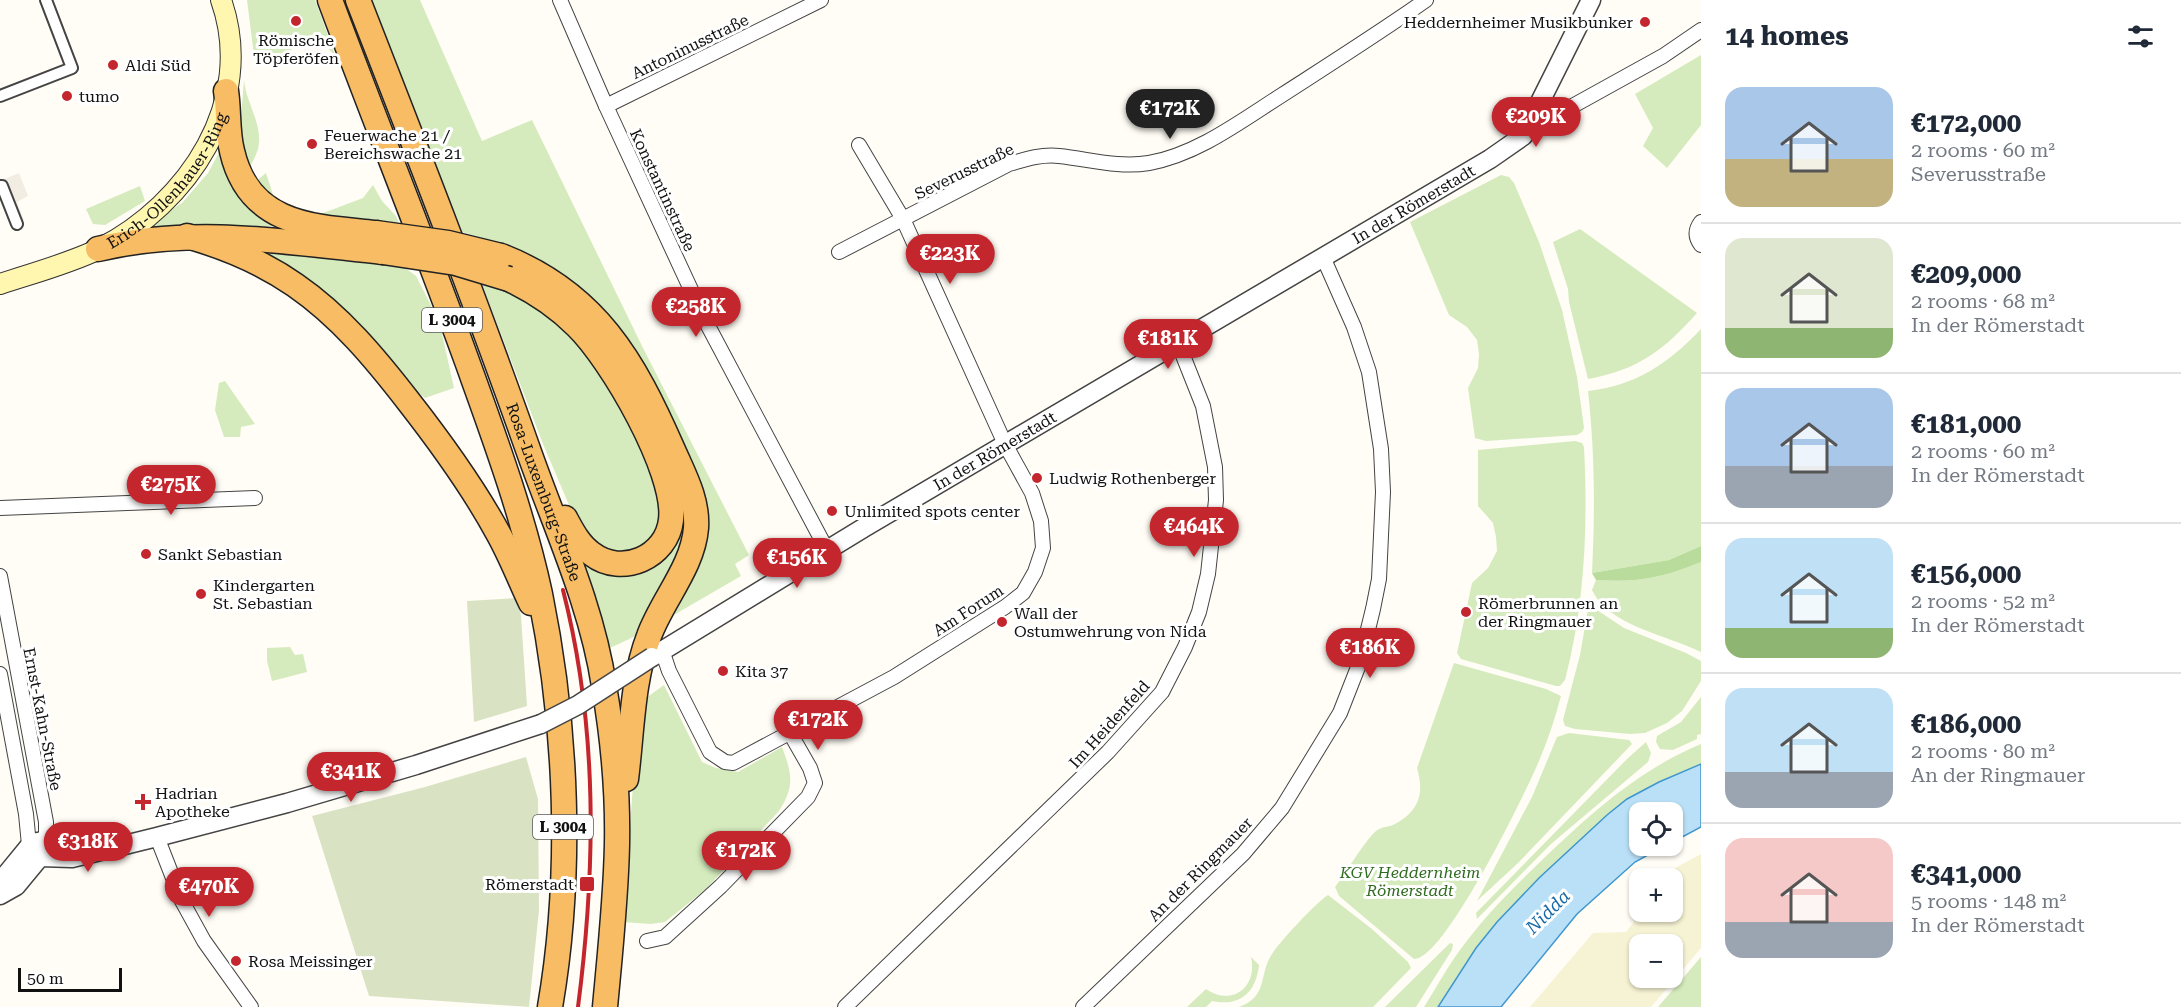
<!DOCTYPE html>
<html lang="en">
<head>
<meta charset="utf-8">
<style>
  :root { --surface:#fff; --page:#f2f2f3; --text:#1f2937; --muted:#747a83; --line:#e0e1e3; --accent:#c4262e }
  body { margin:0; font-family:"Roboto Serif",serif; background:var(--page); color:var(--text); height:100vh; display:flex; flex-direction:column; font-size:22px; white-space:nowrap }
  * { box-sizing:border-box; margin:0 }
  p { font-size:20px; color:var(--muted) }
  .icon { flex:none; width:33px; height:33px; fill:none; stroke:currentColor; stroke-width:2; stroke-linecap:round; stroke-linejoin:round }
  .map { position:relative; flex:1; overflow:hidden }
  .sheet { display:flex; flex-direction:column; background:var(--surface); width:480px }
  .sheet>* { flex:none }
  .controls { position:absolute; left:1629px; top:802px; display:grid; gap:12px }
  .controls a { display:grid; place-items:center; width:54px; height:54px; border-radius:12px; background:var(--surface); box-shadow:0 2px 4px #0004; font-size:30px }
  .scale { position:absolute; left:18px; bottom:15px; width:104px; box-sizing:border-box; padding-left:6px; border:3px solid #111; border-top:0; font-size:16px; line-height:21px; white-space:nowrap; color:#111; -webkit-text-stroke:4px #fff; paint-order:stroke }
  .price { position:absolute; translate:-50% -51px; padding:0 14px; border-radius:21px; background:var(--accent); color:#fff; font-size:20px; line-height:39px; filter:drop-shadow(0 2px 3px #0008) }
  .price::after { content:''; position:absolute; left:50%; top:36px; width:18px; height:14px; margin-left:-9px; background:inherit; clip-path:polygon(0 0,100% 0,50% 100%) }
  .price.on { background:#222; color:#fff }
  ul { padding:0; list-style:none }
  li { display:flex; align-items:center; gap:18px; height:150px; padding:0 24px }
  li+li { border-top:2px solid var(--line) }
  li span { display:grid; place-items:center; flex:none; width:168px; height:120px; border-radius:18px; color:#555 }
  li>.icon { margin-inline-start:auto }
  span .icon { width:72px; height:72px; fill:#fffc; stroke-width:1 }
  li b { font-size:26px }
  h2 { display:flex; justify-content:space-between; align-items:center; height:72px; padding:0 24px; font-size:26px }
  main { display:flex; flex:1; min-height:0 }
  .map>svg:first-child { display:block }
</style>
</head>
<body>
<main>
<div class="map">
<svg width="1701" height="1007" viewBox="0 0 1701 1007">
  <rect width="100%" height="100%" fill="#fffdf5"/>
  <path fill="#f6f3d4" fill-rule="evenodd" d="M1701 854V948L1651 1007H1530L1593 933 1626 932 1642 912H1672V879H1655ZM1640 945H1672V978H1640Z"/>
  <g fill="#d5ebbd">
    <path d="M247 0H315L336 57 325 45 309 43 255 63Z"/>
    <path d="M369 0H420L482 141 532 120 643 348 749 555 735 564 741 576 660 623 705 519 567 280 528 254 493 241 462 232Z"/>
    <path d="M1701 55V125L1667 168 1643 146 1653 128 1635 94Z"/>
    <path d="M244 80C246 103 264 126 258 149 256 156 251 164 248 171L240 132Z"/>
    <path d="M222 147 276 224C267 229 259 225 249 226 214 228 180 231 145 232L146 225 182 203 208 173Z"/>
    <path d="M266 173 275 201 255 182Z"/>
    <path d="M1501 175 1509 177 1514 183 1539 242 1562 310 1577 377 1582 413 1584 428 1582 432 1577 435 1486 441 1475 438 1468 388 1478 368 1479 354 1477 340 1467 327 1449 315 1410 222Z"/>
    <path d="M373 185 382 201 396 216 400 226 318 215 363 198Z"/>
    <path d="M140 186 145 201 105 225 93 224 86 209Z"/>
    <path d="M1580 229 1697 313C1664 350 1638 370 1588 379L1569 302 1568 289 1553 242Z"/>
    <path d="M228 246 400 264 416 276 439 321 454 388 425 398Z"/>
    <path d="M506 266C532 279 557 292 579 312 621 352 692 475 684 533 682 553 671 570 662 587 656 598 648 627 641 632 631 639 618 644 608 649L583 560C603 574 624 580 647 569 660 562 673 551 678 537 696 487 621 361 586 324 564 301 537 283 508 271Z"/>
    <path d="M482 284 529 299 560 320 613 387 635 426 665 513 646 553 599 552 578 526 543 444Z"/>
    <path d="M1701 329V546L1669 560 1592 573C1595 510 1595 454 1588 391 1635 386 1669 363 1701 329Z"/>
    <path d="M225 381 255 424 241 427 240 437H224L215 410 219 383Z"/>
    <path d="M1575 441 1582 443 1584 447C1588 525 1585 604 1565 680L1560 686H1556L1461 659 1457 653 1472 583 1488 568 1497 551 1496 537 1493 523 1478 506V450Z"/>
    <path d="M1701 562V652C1667 635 1609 626 1592 590L1596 580C1636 583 1663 578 1701 562Z"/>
    <path d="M1591 606 1624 628 1686 653 1701 661V681L1682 711 1667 723 1645 733 1630 734 1575 729 1565 726 1563 720 1580 655 1588 609Z"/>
    <path d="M290 647 295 655 303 654 307 672 272 681 267 661V648Z"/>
    <path d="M1454 663 1546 689 1561 696C1555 718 1548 740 1539 761 1527 790 1444 961 1414 959L1339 896 1335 887C1347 872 1362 844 1376 831 1381 827 1387 827 1393 825 1418 812 1425 795 1417 768Z"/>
    <path d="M664 685 702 762 716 768 738 772 782 747C792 774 795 786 779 811L706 889 665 922 651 924 623 922 639 703Z"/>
    <path d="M1701 697V734L1697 735V739L1673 750 1660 749 1656 742 1657 736 1681 722Z"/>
    <path d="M1569 733 1629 740 1632 744 1518 863 1477 901 1532 797 1557 737Z"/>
    <path d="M1646 742 1651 753 1648 762 1551 844 1477 919 1476 913 1627 759Z"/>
    <path d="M1701 744V764L1659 782 1627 799 1607 815 1539 878 1497 922 1476 948 1438 1007H1424C1438 985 1450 962 1466 942 1487 914 1512 889 1537 865 1587 817 1636 771 1701 744Z"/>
    <path d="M1328 895 1372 929 1408 962 1411 968 1373 1007H1239C1269 996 1258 975 1272 954 1280 941 1316 903 1328 895Z"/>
    <path d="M1450 943 1453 944 1452 950 1416 1007H1385Z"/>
    <path d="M1251 957 1259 965C1256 992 1241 1007 1212 1001L1206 1007H1187L1206 989C1232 1007 1258 987 1251 957Z"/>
    <path d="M1701 957V1007H1658Z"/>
  </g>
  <path fill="#b9dc9c" d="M1701 546V562C1663 578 1636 583 1596 580L1592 573 1669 560Z"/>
  <g fill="#d9e3c4">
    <path d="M517 598 521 616 527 706 474 722 467 601Z"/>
    <path d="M526 757 538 799 539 910 529 1007 369 996 312 816 425 787Z"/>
  </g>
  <path fill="#f1ede2" d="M19 173 28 196 17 202 24 221 14 225 0 193V181Z"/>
  <path fill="#b9e0f7" stroke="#3f96cf" stroke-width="1.5" d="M1701 764V827L1673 842 1672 813H1640V846H1664L1635 862 1577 914 1501 1007H1438L1476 948 1497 922 1539 878 1607 815 1627 799 1659 782Z"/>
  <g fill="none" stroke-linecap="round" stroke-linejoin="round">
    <defs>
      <g id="pedestrian">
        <path d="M0 96 72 68 46 0"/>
        <path d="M0 186H2L17 224"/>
      </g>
      <g id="minor">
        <path d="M560 0 606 106 705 320 827 550"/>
        <path d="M1541 101 1556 107 1569 108 1663 56 1701 30"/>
        <path d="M606 106 821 0"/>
        <path d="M1701 222C1695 230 1695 237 1701 245"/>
        <path d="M839 252 1009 164C1026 159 1042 154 1059 156 1089 159 1118 168 1149 163 1198 154 1241 121 1282 95 1330 64 1379 33 1426 0"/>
        <path d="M0 508 255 498"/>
        <path d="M0 576 46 822V832L43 848"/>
        <path d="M662 650 669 671 710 752 725 762 733 763 894 677 1005 607 1023 593 1035 572 1043 548 1041 521 1032 493 1005 444 903 219 859 145"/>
        <path d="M0 674 26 814 29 845 32 851"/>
        <path d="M157 837 182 901 204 941 251 1007"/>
        <path d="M647 941 665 937 721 886 808 797 815 783 810 768 790 733"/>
        <path d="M845 1007 1108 752 1162 692 1185 647 1199 612 1208 574 1216 500 1215 467 1203 406 1178 343"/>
        <path d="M1083 1007 1243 854 1282 808 1340 713 1360 662 1373 609 1379 579 1383 492 1381 449 1369 372 1354 327 1323 257"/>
      </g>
      <g id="tertiary">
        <path id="s1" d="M652 657 865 527 1490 159 1523 136 1591 0"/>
        <path d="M0 882 32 843 45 841 95 847"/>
        <path d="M0 895 16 886 40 857 72 858 157 837 287 803 416 765 541 724"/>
      </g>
      <g id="secondary">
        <path id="s2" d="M0 284C33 273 68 264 99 249 188 204 257 102 221 0"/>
      </g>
      <g id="trunk">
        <path d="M330 0C375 121 424 242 468 364 495 439 523 515 540 594 567 727 573 873 550 1007"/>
        <path id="s3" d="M358 0C417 151 476 302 530 455 557 531 592 606 604 686 613 738 618 791 617 844 616 898 610 953 605 1007"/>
        <path d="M226 91C229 110 227 132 232 151 249 226 314 227 376 233"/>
        <path d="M187 236C226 247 262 262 295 285 340 316 375 358 409 402 441 443 473 487 498 533 511 556 520 580 531 603"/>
        <path d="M98 249C193 226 287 242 383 252"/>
        <path d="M501 256C596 293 634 361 673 450 684 475 698 500 696 528 693 567 662 600 649 636 632 680 632 732 626 779"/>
        <path d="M509 279C534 291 557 306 577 326 611 359 677 472 671 520 667 557 622 577 592 554 579 545 572 531 565 518"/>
      </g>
    </defs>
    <use href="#pedestrian" stroke="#444" stroke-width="14"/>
    <use href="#minor" stroke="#444" stroke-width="16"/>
    <use href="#tertiary" stroke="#444" stroke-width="21"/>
    <use href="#secondary" stroke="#333" stroke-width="22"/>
    <use href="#trunk" stroke="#222" stroke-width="27"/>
    <use href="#pedestrian" stroke="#fff" stroke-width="10"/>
    <use href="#minor" stroke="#fff" stroke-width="14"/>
    <use href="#tertiary" stroke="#fff" stroke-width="18"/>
    <use href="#secondary" stroke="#fff6b0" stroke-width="20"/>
    <use href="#trunk" stroke="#f7bc64" stroke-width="24"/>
    <path stroke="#c4262e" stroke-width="4" d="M563 590C598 727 596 867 578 1007"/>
    <defs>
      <path id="tertiary-bridge" d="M541 724 578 705 652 657"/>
      <g id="trunk-bridge">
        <path d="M376 233 448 243 501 256"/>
        <path d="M383 252 456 263 509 279"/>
      </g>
    </defs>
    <use href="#tertiary-bridge" stroke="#444" stroke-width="21" stroke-linecap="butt"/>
    <use href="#trunk-bridge" stroke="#222" stroke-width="27" stroke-linecap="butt"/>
    <use href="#tertiary-bridge" stroke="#fff" stroke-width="18"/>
    <use href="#trunk-bridge" stroke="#f7bc64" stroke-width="24"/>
  </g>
  <g fill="#c4262e" stroke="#fff" stroke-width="2">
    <circle cx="296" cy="21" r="6"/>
    <circle cx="1645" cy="22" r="6"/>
    <circle cx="113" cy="65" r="6"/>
    <circle cx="67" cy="96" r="6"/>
    <circle cx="312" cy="144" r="6"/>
    <circle cx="1037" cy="478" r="6"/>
    <circle cx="832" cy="511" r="6"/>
    <circle cx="146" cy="554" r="6"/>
    <circle cx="201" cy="594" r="6"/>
    <circle cx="1466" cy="612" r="6"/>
    <circle cx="1002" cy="622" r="6"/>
    <circle cx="723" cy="671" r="6"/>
    <path d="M140 793h6v6h6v6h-6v6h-6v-6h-6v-6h6z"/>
    <rect x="579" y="876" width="16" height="16" rx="3"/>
    <circle cx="236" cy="961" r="6"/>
  </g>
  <g text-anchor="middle" stroke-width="6" stroke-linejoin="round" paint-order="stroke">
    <g fill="#fff" stroke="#585858" stroke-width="1.5">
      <rect x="422" y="308" width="60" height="24" rx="4.5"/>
      <rect x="533" y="815" width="60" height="24" rx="4.5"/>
    </g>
    <g font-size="15" font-weight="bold" fill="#111">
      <text x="452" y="325">L 3004</text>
      <text x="563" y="832">L 3004</text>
    </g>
    <g font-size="16" fill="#111" stroke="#fff" text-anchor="start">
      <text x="1633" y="28" text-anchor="end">Heddernheimer Musikbunker</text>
      <text x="296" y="46" text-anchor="middle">Römische<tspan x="296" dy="18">Töpferöfen</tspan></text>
      <text x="125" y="71">Aldi Süd</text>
      <text x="79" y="102">tumo</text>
      <text x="324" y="141">Feuerwache 21 /<tspan x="324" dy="18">Bereichswache 21</tspan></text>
      <text x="1049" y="484">Ludwig Rothenberger</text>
      <text x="844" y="517">Unlimited spots center</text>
      <text x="158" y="560">Sankt Sebastian</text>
      <text x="213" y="591">Kindergarten<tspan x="213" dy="18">St. Sebastian</tspan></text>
      <text x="1478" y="609">Römerbrunnen an<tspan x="1478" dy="18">der Ringmauer</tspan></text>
      <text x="1014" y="619">Wall der<tspan x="1014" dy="18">Ostumwehrung von Nida</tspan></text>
      <text x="735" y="677">Kita 37</text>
      <text x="155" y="799">Hadrian<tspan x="155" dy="18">Apotheke</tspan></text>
      <text x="574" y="890" text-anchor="end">Römerstadt</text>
      <text x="248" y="967">Rosa Meissinger</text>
    </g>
    <g font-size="16" fill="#111" stroke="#fff">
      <text transform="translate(690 46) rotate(-26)" y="6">Antoninusstraße</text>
      <text transform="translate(964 171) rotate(-26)" y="6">Severusstraße</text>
      <text dy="6" stroke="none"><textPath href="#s2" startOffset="204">Erich-Ollenhauer-Ring</textPath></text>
      <text transform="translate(663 190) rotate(65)" y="6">Konstantinstraße</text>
      <text dy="6" stroke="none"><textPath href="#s1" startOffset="886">In der Römerstadt</textPath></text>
      <text dy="6" stroke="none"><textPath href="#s1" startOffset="400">In der Römerstadt</textPath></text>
      <text dy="6" stroke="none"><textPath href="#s3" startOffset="526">Rosa-Luxemburg-Straße</textPath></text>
      <text transform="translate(968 610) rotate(-33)" y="6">Am Forum</text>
      <text transform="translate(43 719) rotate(79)" y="6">Ernst-Kahn-Straße</text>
      <text transform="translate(1109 724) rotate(-48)" y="6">Im Heidenfeld</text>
      <text transform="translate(1200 869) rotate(-45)" y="6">An der Ringmauer</text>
    </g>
    <g font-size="16" font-style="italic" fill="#2f6b1f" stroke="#fff">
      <text x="1410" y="878">KGV Heddernheim<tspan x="1410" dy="18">Römerstadt</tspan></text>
    </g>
    <g font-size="18" font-style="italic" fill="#1768a6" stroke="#fff">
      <text transform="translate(1548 912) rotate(-45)" y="6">Nidda</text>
    </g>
  </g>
</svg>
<div class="controls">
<a><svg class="icon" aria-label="locate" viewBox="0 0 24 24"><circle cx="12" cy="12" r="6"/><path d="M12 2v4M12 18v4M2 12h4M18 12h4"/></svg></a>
<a>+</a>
<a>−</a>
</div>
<div class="scale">50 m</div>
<b class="price on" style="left:1170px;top:140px">€172K</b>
<b class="price" style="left:1536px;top:148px">€209K</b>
<b class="price" style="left:950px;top:285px">€223K</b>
<b class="price" style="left:696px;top:338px">€258K</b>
<b class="price" style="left:1168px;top:370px">€181K</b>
<b class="price" style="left:171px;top:516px">€275K</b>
<b class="price" style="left:1194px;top:558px">€464K</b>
<b class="price" style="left:797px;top:589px">€156K</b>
<b class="price" style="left:1370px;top:679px">€186K</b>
<b class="price" style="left:818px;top:751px">€172K</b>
<b class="price" style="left:351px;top:803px">€341K</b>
<b class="price" style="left:88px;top:873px">€318K</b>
<b class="price" style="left:746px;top:882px">€172K</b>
<b class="price" style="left:209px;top:918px">€470K</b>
</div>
<section class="sheet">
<h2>14 homes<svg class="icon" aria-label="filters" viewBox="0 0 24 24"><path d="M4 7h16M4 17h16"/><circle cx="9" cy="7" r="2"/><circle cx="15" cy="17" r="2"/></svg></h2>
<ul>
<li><span style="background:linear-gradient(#a9c7e8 60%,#c2b280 0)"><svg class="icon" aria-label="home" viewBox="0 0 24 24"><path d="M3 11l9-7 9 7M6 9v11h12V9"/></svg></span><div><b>€172,000</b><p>2 rooms · 60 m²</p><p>Severusstraße</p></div></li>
<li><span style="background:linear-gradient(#dfe7d0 75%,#8fb573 0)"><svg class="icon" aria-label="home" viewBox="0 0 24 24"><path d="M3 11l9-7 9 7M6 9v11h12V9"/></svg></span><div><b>€209,000</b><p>2 rooms · 68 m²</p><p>In der Römerstadt</p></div></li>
<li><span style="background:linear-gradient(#a9c7e8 65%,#9aa5b1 0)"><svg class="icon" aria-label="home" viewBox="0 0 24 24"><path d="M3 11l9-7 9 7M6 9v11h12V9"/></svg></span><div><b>€181,000</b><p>2 rooms · 60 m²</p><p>In der Römerstadt</p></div></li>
<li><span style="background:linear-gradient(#bfe0f5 75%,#8fb573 0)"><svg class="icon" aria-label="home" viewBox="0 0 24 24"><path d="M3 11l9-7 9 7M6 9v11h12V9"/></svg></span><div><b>€156,000</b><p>2 rooms · 52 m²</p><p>In der Römerstadt</p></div></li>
<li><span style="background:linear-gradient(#bfe0f5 70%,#9aa5b1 0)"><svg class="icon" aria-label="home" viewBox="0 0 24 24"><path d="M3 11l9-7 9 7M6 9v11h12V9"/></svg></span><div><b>€186,000</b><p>2 rooms · 80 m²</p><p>An der Ringmauer</p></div></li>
<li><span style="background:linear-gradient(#f6c9c9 70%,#9aa5b1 0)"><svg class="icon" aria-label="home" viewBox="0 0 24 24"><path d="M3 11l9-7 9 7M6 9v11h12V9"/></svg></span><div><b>€341,000</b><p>5 rooms · 148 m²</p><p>In der Römerstadt</p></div></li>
</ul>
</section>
</main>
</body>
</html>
